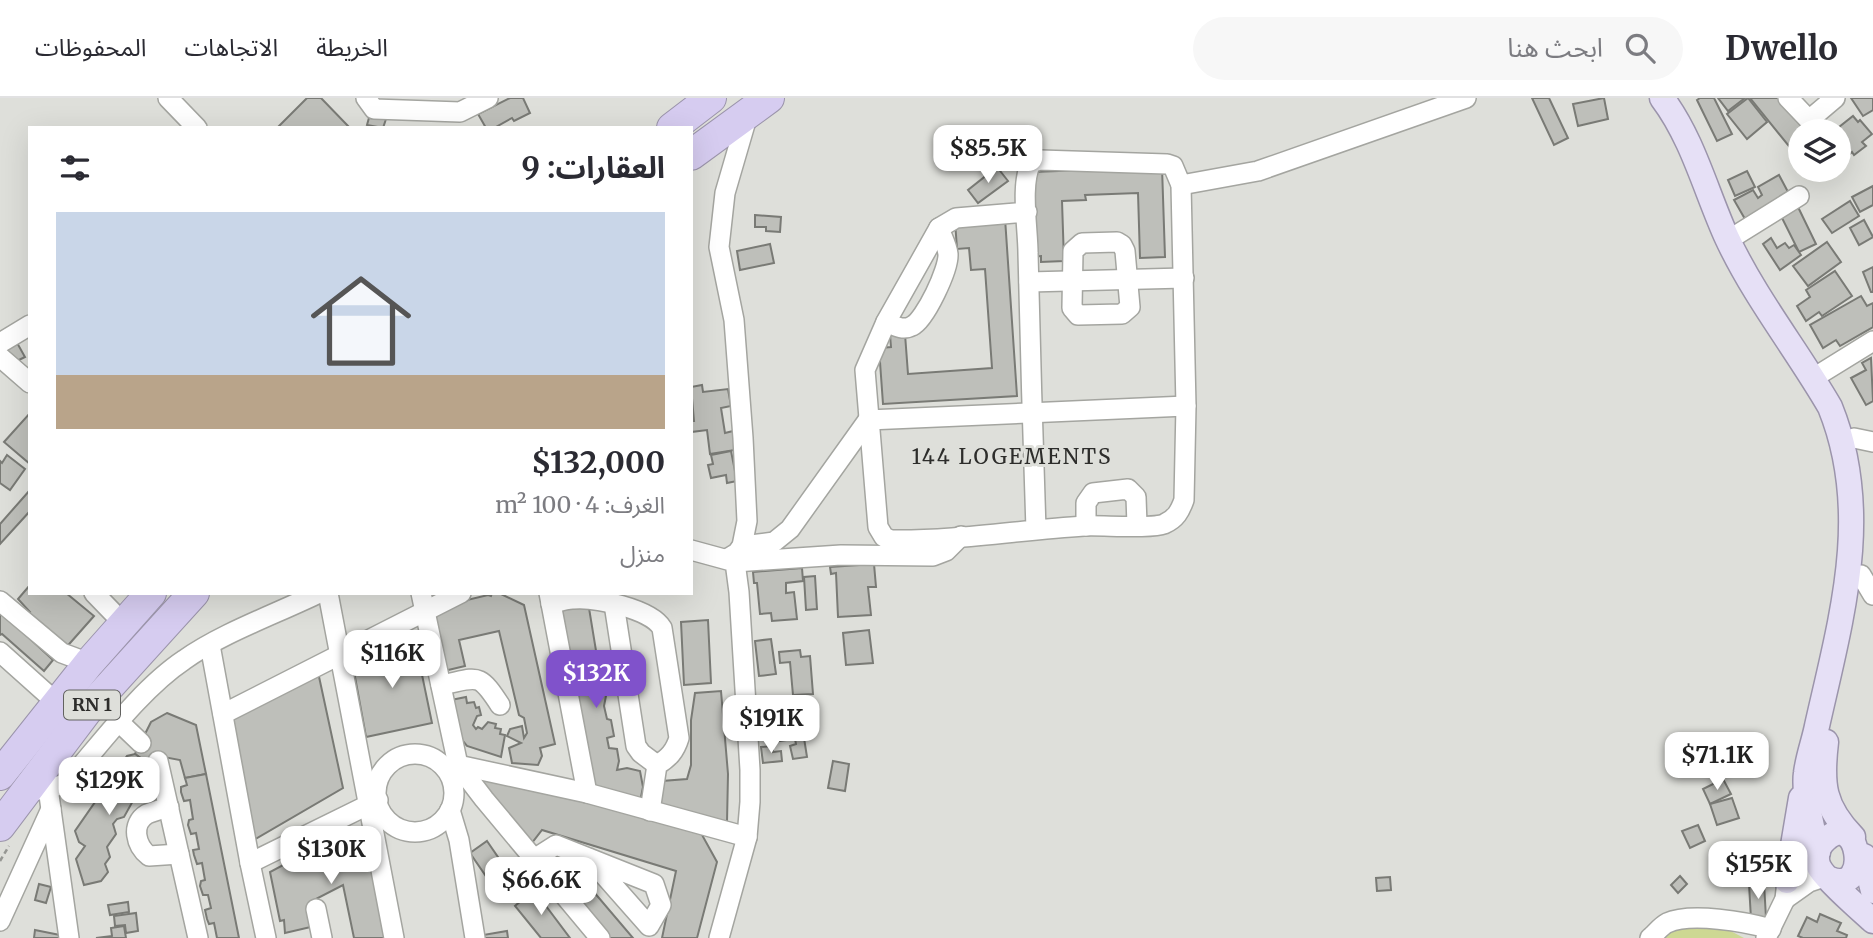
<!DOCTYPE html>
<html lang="ar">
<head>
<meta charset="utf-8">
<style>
  :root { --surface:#fff; --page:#f7f7f7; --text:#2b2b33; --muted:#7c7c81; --line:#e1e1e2; --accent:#8052cb }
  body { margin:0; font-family:Merriweather,"Noto Sans Arabic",serif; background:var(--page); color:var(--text); direction:rtl; height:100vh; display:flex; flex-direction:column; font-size:26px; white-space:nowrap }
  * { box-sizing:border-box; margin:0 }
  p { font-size:23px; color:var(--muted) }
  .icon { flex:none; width:38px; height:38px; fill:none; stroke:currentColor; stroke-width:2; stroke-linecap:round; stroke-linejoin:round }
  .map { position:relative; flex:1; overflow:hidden; direction:ltr }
  .details { position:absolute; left:28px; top:28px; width:665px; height:469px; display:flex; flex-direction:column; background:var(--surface); border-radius:0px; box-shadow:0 7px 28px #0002; direction:rtl }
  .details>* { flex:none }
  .tools { position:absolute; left:1788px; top:21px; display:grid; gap:14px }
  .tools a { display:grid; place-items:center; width:63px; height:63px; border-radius:50%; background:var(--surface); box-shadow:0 7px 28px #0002; font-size:35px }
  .price { position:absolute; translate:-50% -60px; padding:0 16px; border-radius:14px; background:#fff; color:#222; font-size:23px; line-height:46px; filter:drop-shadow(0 2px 4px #0008) }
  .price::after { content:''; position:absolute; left:50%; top:42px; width:21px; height:16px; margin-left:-10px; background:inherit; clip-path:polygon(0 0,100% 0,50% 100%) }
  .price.active { background:var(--accent); color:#fff }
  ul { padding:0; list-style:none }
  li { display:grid; align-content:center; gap:14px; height:371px; padding:0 28px }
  li span { display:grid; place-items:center; height:217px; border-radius:0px; color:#555 }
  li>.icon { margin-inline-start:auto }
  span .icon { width:126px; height:126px; fill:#fffc; stroke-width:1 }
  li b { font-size:30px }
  h2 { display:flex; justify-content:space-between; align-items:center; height:84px; padding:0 28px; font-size:30px }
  header { display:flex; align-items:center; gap:42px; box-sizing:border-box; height:98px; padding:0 35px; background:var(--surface); border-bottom:2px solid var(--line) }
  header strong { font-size:33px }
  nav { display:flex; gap:38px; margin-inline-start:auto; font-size:24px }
  .search { width:490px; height:63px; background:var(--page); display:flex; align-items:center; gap:18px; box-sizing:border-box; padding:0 24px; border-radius:38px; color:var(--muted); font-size:26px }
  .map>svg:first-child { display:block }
</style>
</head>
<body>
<header>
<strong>Dwello</strong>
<div class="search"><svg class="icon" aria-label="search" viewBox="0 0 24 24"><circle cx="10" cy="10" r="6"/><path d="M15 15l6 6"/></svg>ابحث هنا</div>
<nav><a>الخريطة</a><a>الاتجاهات</a><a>المحفوظات</a></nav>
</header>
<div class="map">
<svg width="1873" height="840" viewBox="0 0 1873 840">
  <rect width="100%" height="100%" fill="#dedfda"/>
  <path fill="#cdd893" d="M1719 827 1744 840H1659L1663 834 1688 828Z"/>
  <g fill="#bebfba" stroke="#797a75" stroke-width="2">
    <path d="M307 0H321L350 30H277Z"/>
    <path d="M510 0H523L530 15 514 23 512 20 494 30H486L478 16Z"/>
    <path d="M1532 0H1549L1568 40 1554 47Z"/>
    <path d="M1604 0 1608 21 1578 28 1573 6Z"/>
    <path d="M1700 0H1714L1732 36 1717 43 1697 2Z"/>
    <path d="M1718 0H1745L1728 13Z"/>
    <path d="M1748 0 1767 24 1747 41 1727 16Z"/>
    <path d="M1750 0H1779L1805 33H1801V63Z"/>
    <path d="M1851 0H1873V12L1863 18Z"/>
    <path d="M370 16 386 21 383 30 367 27Z"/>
    <path d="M1853 18 1858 24 1860 22 1872 36 1862 44 1866 48 1854 57 1852 54 1842 63 1839 60V33H1834Z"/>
    <path d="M997 69 1008 83 978 105 968 92Z"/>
    <path d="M1162 69 1165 159 1140 160 1138 95 1085 97 1086 102 1062 103 1064 163 1041 164V158L1027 159 1033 74Z"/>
    <path d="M1747 73 1755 89 1735 98 1728 82Z"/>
    <path d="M1779 77 1788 94 1745 121 1734 102 1753 92 1758 100 1762 97 1758 89Z"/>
    <path d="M1873 88V107L1860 114 1852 99Z"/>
    <path d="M1850 103 1859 118 1832 135 1822 121Z"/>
    <path d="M1798 109 1816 146 1799 154 1781 118Z"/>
    <path d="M755 117 781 119 780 134 766 133V129H755Z"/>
    <path d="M1005 120 1017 298 883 306 879 250 891 249 890 237 905 236 908 276 992 270 985 171 971 172 969 150 957 151 955 123Z"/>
    <path d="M1864 122 1873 139 1859 147 1850 130Z"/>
    <path d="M1771 140 1777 150 1785 145 1789 150 1794 147 1801 157 1780 172 1763 146Z"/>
    <path d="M1827 144 1841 164 1808 188 1793 168Z"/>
    <path d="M770 146 774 165 740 172 737 153Z"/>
    <path d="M1873 169V194H1871L1863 174Z"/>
    <path d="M1835 173 1852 198 1822 218 1819 214 1806 223 1797 208 1810 199 1806 192Z"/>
    <path d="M1861 198 1867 208 1873 205V229L1840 248 1836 242 1823 250 1810 227Z"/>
    <path d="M16 243 25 259 11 266 2 251Z"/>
    <path d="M1871 260 1873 303 1866 307 1851 280 1866 272 1862 265Z"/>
    <path d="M702 287 703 294 728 291 731 308 721 310 725 335 733 333 735 352 710 356 707 332 691 334V323H694L691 289Z"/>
    <path d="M30 315V366L4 344Z"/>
    <path d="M731 353 737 383 727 385 726 377 711 380 708 367 713 366 711 357Z"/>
    <path d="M7 357 25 371 10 392 0 385V363L2 365Z"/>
    <path d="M30 392V413L0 446V426Z"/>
    <path d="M874 466 876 489H868L871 517 838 519 836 475 831 476 830 469Z"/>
    <path d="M802 470 803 483 786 485V495L794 494 797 521 772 523 771 515 760 516 757 485H754L753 474Z"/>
    <path d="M815 478 817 511 806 512 804 479Z"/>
    <path d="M30 487V495H66L94 518 63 553 25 520 30 514 18 501Z"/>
    <path d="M492 495H499L524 507 555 646 540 650 542 658 538 667 512 665 509 650 521 645 507 638 510 631 522 628 524 640 527 635 524 620 519 617 499 533 459 542 465 568 444 573 429 511 488 497 491 498Z"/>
    <path d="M579 508 589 510 600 577 597 580 598 587 604 586 606 598 604 608 607 621 611 622 614 638 607 640 609 650 617 651 619 663 617 672 627 670 640 673 643 689 640 704 594 694 560 512Z"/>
    <path d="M0 513 53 562 44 573 2 536 0 537Z"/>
    <path d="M708 522 711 585 684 587 681 524Z"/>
    <path d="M869 532 873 565 846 567 843 535Z"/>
    <path d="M409 537 415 543 432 625 366 639 353 568Z"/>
    <path d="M771 541 776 576 759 578 755 543Z"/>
    <path d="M800 552 801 559 810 558 813 596 793 597 790 564 780 565 779 554Z"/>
    <path d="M318 574 343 690 252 743 227 620Z"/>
    <path d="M721 593 728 676 727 724 655 711 662 683 687 681 691 667V622L695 595Z"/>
    <path d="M466 599 467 605 474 604 476 610 479 609 481 617 477 618 473 627 476 631 478 629 482 631 488 624 496 626 495 630 501 631 500 636 505 637 501 659 467 648 453 631 446 603Z"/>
    <path d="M797 607 801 640 779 643 775 610Z"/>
    <path d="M167 615 196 627 206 676 185 680 180 662 164 659 152 668 135 656 151 624Z"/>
    <path d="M804 640 807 659 793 661 790 648 796 646 795 641Z"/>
    <path d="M773 648V654L781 653 782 663 763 665 761 649Z"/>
    <path d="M135 656 152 668 148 675 150 683 146 690 139 692 124 719 117 721 113 726 116 736 107 749 110 759 105 766 108 774 101 783 84 787 76 761 85 748 79 744 75 733 127 658Z"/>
    <path d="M833 663 849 666 845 693 828 690Z"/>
    <path d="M473 674 701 735 717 764 697 840H662L676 773 542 732 528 750Z"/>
    <path d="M206 676 239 840H217L214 825 209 826 207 821 205 812 211 810 208 797H203L200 788 201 783 205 782 202 765 197 766 194 757 193 752 199 751 196 735 191 736 188 727 189 722 193 721 190 702 184 703 181 694V689L187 687 185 680Z"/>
    <path d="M1723 681 1731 696 1710 706 1703 691Z"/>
    <path d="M1732 700 1739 720 1717 727 1710 706Z"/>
    <path d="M1698 727 1705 743 1690 750 1682 733Z"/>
    <path d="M345 734 347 742 361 739 372 758 389 840H354L343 787 310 804 315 828 285 835 284 822 280 823 270 774Z"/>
    <path d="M487 743 513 781 501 789 497 783 492 787 470 755Z"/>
    <path d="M1755 752 1785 753 1784 766 1770 765 1769 784 1753 783Z"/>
    <path d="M559 753 633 840H603L540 766Z"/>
    <path d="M1680 778 1687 786 1678 795 1671 787Z"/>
    <path d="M1390 779 1391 792 1377 793 1376 780Z"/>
    <path d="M1764 785 1766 820 1751 821 1749 786Z"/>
    <path d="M39 786 51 789 46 805 35 802Z"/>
    <path d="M534 792 570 840H541L515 808Z"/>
    <path d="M128 804 129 814 110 817 108 807Z"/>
    <path d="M136 815 138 833 126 835 125 827 115 828 114 818Z"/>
    <path d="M1820 816 1841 825 1837 833 1847 837 1846 840H1803L1798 838 1807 819 1817 824Z"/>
    <path d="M124 828 126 840H96L112 838 111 830Z"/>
    <path d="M35 832 60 837 59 840H34Z"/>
    <path d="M507 833 508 840H483V837Z"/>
  </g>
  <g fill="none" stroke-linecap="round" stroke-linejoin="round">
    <defs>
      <g id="minor">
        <path d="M168 0 197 30"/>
        <path d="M366 0 374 11 460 14 488 0"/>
        <path d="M1788 0 1809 22 1835 0"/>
        <path d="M1181 87 1258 73 1466 0"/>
        <path d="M1027 114 956 120 939 130 886 224 865 272 878 429 884 439 891 442C955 443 1020 432 1084 428 1101 427 1151 431 1164 426 1176 421 1180 413 1184 402L1186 308 1181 87 1173 68 1167 66 1040 62 1031 65C1020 86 1028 131 1028 155 1030 247 1033 340 1036 432"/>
        <path d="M1738 136 1799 98"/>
        <path d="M1117 144 1122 147 1125 153 1130 209 1122 216 1078 217 1072 210 1073 153 1082 145Z"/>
        <path d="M1029 184 1184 180"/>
        <path d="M886 224C895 228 903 233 912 228 925 222 949 171 948 156 947 147 942 139 939 130"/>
        <path d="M0 245 30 227"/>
        <path d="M0 259 30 285"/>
        <path d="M1823 274 1873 243"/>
        <path d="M1854 340 1873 344"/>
        <path d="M1086 428V405L1093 395 1128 391 1136 399 1137 427"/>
        <path d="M742 448 774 444 790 431 868 322 1186 308"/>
        <path d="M691 452 735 464 739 494 750 672V704L747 739 719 840"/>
        <path d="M727 461 737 455 742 448 747 423 743 340 734 222 719 149 725 95 748 16"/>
        <path d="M735 464 841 457 933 458 946 453 961 438"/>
        <path d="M1861 477 1873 497"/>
        <path d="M94 495 124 526"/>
        <path d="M328 495 394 840"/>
        <path d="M421 495 458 667 484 701 600 840"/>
        <path d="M549 495 587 695"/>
        <path d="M0 503 62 555 89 565"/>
        <path d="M551 506C558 504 566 501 573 501 595 499 651 511 662 530L679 640C675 653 669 660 657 667L650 713"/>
        <path d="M614 506 636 648 641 655 657 667"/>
        <path d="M210 547 250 765 378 702"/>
        <path d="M0 554 57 605"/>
        <path d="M441 587C478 580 478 573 500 607"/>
        <path d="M223 616 461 495"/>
        <path d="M119 624 141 645"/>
        <circle cx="415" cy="695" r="39"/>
        <path d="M158 663 198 840"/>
        <path d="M455 670 458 667 587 695 747 739"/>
        <path d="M48 690 69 840"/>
        <path d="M24 695 62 687 69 682C102 644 142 590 184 562 222 535 276 516 319 495"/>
        <path d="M169 709C162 711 154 713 147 716 130 726 136 748 149 758L179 756"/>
        <path d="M450 712 459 742 475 840"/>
        <path d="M534 761 556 747 654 786 661 807 649 828 589 760"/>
        <path d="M250 765 266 840"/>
        <path d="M1785 801 1809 784 1827 778"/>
        <path d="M316 811 322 840"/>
        <path d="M0 823 51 711"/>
        <path d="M1650 840C1655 836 1661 828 1667 825 1691 814 1746 824 1771 831"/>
        <path d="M1766 840 1785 801 1787 783 1795 774 1817 762"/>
      </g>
      <g id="major">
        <path d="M1662 0C1693 41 1706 94 1727 140 1755 200 1797 252 1830 309 1873 415 1841 521 1817 628 1814 643 1808 659 1806 675 1803 695 1813 734 1818 754"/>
        <path d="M1826 644C1821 686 1823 708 1853 739"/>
        <path d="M1864 758 1873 793"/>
        <path d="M1830 781C1873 798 1859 706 1823 744 1817 750 1815 761 1819 769 1824 780 1862 813 1873 823"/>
        <path d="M1787 783 1801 700"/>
      </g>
      <g id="highway">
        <path d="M672 30 711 0"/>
        <path d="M691 57 769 0"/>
        <path d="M0 677 89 565 151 495"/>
        <path d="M0 728 86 614 194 495"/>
      </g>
    </defs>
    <use href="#minor" stroke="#a4a5a0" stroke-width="22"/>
    <use href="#major" stroke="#9b94ab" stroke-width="27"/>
    <use href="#highway" stroke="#9b94ab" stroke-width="32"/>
    <path stroke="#969793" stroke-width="2.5" stroke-dasharray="5 3.5" stroke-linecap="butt" d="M0 763 9 748"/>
    <use href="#minor" stroke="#fff" stroke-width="19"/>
    <use href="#major" stroke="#e6e0f6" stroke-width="24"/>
    <use href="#highway" stroke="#d6ccf0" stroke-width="30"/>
  </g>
  <g text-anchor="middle" stroke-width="6" stroke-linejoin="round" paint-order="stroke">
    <rect fill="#dedfda" stroke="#626260" stroke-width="2" x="64" y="592.5" width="56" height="29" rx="5"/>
    <g font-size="18" font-weight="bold" fill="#2d2d2b">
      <text x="92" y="613">RN 1</text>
    </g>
    <g font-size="21" letter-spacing="2" fill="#2d2d2b" stroke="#dedfda">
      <text x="1012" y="366">144 LOGEMENTS</text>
    </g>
  </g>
</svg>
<div class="tools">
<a><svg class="icon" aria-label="layers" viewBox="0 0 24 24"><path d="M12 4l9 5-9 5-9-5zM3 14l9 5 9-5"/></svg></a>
</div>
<b class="price" style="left:988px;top:87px">$85.5K</b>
<b class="price" style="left:392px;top:592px">$116K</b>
<b class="price active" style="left:596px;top:612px">$132K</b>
<b class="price" style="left:771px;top:657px">$191K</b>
<b class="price" style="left:1717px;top:694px">$71.1K</b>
<b class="price" style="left:109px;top:719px">$129K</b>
<b class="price" style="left:331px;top:788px">$130K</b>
<b class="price" style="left:1758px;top:803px">$155K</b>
<b class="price" style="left:541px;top:819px">$66.6K</b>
<section class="details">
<h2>العقارات: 9<svg class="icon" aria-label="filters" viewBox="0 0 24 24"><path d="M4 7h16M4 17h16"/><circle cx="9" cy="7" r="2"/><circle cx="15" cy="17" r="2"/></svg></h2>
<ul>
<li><span style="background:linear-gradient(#c9d6e8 75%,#b9a48a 0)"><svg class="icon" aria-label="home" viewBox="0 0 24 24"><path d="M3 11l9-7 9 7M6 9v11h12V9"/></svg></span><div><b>$132,000</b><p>الغرف: 4 · 100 m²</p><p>منزل</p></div></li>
</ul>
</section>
</div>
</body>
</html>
